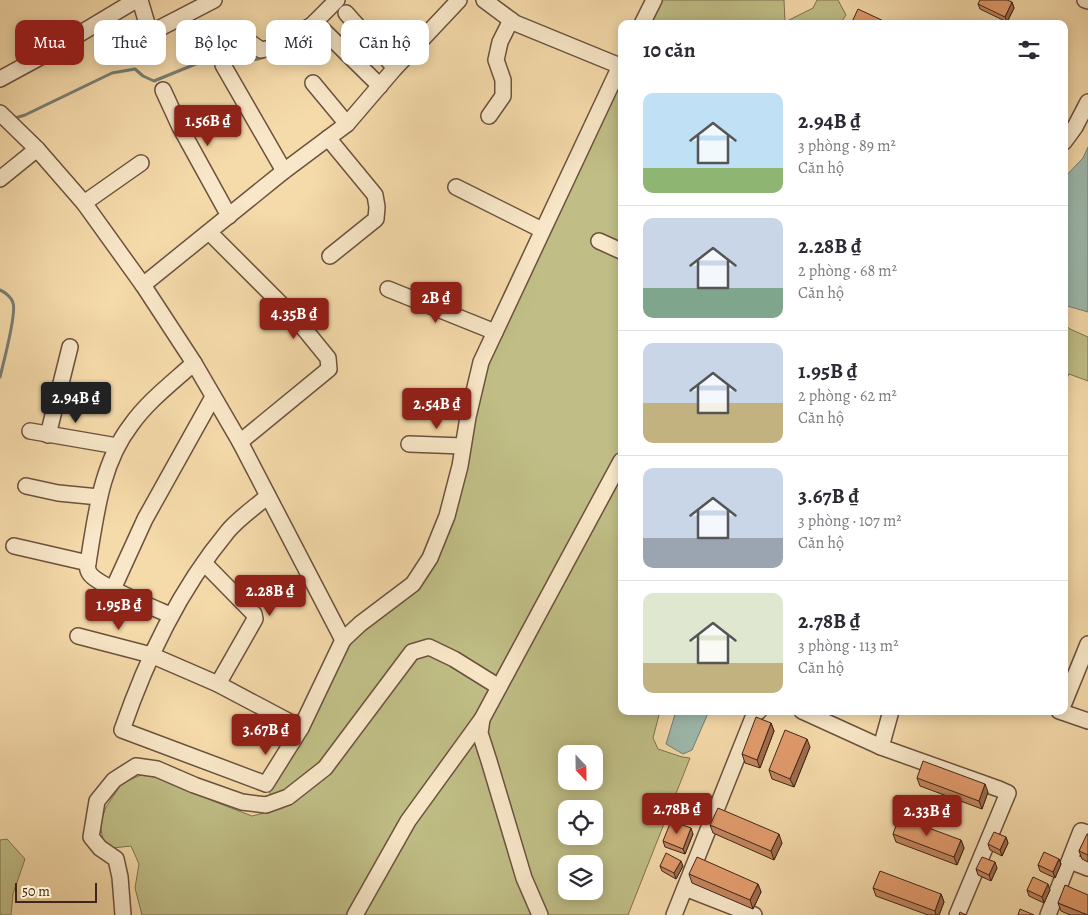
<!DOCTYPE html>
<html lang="vi">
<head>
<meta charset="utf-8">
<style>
  :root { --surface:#fff; --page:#f7f7f7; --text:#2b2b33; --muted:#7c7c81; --line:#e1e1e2; --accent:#8f2418 }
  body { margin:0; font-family:Alegreya,serif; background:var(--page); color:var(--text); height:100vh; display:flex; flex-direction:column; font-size:19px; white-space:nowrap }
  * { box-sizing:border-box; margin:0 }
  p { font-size:16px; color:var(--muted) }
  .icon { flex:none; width:28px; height:28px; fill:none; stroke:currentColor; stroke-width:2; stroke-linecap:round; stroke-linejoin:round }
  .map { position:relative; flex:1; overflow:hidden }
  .sheet { position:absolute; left:618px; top:20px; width:450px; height:695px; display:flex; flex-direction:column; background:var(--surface); border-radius:10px; box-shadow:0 2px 12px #0003 }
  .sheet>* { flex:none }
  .banner { position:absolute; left:15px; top:20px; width:475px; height:45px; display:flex; gap:10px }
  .needle { width:32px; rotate:158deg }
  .buttons { position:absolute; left:558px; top:745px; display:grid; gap:10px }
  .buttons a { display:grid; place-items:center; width:45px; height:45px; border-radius:10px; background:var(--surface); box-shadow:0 2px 12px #0003; font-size:25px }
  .scale { position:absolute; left:15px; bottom:12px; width:82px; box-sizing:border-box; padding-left:5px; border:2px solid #3f251a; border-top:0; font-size:14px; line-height:18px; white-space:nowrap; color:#3f251a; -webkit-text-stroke:4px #f8e7c8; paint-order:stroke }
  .price { position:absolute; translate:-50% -42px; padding:0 11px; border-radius:5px; background:var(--accent); color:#fff; font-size:16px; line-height:32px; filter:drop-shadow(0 1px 2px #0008) }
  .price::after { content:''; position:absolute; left:50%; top:30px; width:15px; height:11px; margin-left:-8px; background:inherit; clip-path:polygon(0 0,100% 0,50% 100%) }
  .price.active { background:#222; color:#fff }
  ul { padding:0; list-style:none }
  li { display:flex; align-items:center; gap:15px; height:125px; padding:0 25px }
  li+li { border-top:1px solid var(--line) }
  li span { display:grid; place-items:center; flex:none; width:140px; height:100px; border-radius:10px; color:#555 }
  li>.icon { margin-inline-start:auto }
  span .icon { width:60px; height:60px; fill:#fffc; stroke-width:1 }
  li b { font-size:21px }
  h2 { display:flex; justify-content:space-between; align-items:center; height:60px; padding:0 25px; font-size:21px }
  .tag { padding:0 18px; border-radius:10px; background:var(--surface); box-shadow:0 2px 12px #0003; font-size:18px; line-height:45px }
  .tag.active { background:var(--accent); color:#fff }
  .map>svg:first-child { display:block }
</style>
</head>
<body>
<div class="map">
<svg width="1088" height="915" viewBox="0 0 1088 915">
  <rect width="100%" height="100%" fill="#f5daaa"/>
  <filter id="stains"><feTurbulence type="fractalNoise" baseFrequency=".004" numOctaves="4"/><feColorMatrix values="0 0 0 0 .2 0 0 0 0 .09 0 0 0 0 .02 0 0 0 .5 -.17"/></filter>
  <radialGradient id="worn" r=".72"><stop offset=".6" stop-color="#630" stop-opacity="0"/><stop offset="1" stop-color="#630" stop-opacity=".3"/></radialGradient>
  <g fill="#c0be86" stroke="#807250" fill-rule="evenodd">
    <path d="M658 0H784L785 22 813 8 817 0H838L846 15 840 24H646Z"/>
    <path d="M621 72V711H660L653 738 658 749 682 757 690 758 628 915H142L135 888 139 864 131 846 113 848 103 840 100 824 106 807 122 783 141 775 157 774 177 782 213 801 252 816 276 810 268 788 346 642 433 560 485 362ZM566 754H594V781H566ZM566 809H594V836H566ZM566 864H594V891H566Z"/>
    <path d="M1064 324 1070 329 1088 337V381L1069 374 1064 384Z"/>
    <path d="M7 839 25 859 13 894 11 915H0V840Z"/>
  </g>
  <g fill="#9dbaae" stroke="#777e73">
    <path d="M1088 147V312L1064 305V178L1083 158Z"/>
    <path d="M676 711H709L692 750 683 754 666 744Z"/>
  </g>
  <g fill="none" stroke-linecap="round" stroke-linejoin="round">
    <g stroke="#777e73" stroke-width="3">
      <path d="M235 53H238C249 61 254 61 266 56"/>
      <path d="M12 119 25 115 112 73 135 69 143 76 154 81 203 61"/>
      <path d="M0 290C5 292 12 298 13 303 17 314 3 364 0 377"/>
    </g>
    <defs>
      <g id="minor">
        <path d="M140 0 148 27 152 30 160 28 214 0"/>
        <path d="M484 0 515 23 620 66"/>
        <path d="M1085 0 1088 1"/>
        <path d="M346 13 395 68"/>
        <path d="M315 22 380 86"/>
        <path d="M642 24 654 0"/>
        <path d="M200 55 251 43 261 50 271 48 312 25 337 0"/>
        <path d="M223 65 284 171"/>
        <path d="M0 79 46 54 136 0"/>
        <path d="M313 83 347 124"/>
        <path d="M163 90 180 127 229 216"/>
        <path d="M0 113 37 149 84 203 143 285 194 363 240 442 343 640 360 624 413 584 430 558 447 516 460 466 468 417 481 362 621 64"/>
        <path d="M489 116 503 96V80L496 60 500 42 511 20"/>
        <path d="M328 138 375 195 377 207 376 219 330 256"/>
        <path d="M1064 142 1075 127 1088 102"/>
        <path d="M0 179 37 149"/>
        <path d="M456 187 542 230"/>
        <path d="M84 203 141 163"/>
        <path d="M209 232 297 320 328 358 329 369 240 442"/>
        <path d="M599 241 621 251"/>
        <path d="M143 285 284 171 347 124 395 68 459 0"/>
        <path d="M388 289 495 332"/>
        <path d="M30 431 117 446"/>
        <path d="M48 435 70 347"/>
        <path d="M409 444 463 446"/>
        <path d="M26 486 58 493 99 497"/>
        <path d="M268 496C255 507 239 518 228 531 179 590 147 658 122 730L266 784 301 728 343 640"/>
        <path d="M14 546 88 563"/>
        <path d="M204 563 254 614 255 619 218 684"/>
        <path d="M113 589 145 519 213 397"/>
        <path d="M170 615C154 608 98 585 90 574 87 570 87 567 88 563 96 515 101 464 131 425 148 401 172 383 194 363"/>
        <path d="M78 636 151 655 218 684 301 728"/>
        <path d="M1064 703 1088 644"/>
        <path d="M802 711 881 747"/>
        <path d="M891 711 881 747 999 789 1008 793 957 915"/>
        <path d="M1059 711 1088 721"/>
        <path d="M482 719 480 733 489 761 524 878 540 915"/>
        <path d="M1070 861 1088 868"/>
        <path d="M685 888 754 915"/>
        <path d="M123 915 120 877 116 859 100 848 91 837 97 801 114 780 136 766 157 769 194 785 242 802 266 805 288 797 325 768 412 652 429 647 454 659 499 687"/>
        <path d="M355 915 408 821 482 719 621 461"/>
        <path d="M674 915 754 715 759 711"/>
        <path d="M1048 915 1081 831 1088 833"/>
      </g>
    </defs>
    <use href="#minor" stroke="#6c523e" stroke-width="18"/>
    <use href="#minor" stroke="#f8e7c8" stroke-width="15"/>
  </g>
  <g fill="#c3865e" stroke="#3f251a">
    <path d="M1012 2 1014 8 1007 22 980 9 978 4Z"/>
    <path d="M771 723 774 731 760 768 745 763 742 754Z"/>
    <path d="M810 747 794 787 772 779 769 770Z"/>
    <path d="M917 778 988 792 982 809 920 786Z"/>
    <path d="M710 825 782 843 774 860 713 833Z"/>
    <path d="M693 834 685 854 665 847 663 841Z"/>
    <path d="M893 834 961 840 964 848 957 865 896 842Z"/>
    <path d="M1088 834V862L1082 859 1079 851Z"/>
    <path d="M1006 837 1008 843 1002 856 990 850 988 844Z"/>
    <path d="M1059 859 1061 864 1055 878 1040 871 1038 865Z"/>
    <path d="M660 866H683L676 879 662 871Z"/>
    <path d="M997 868 991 881 978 875 976 869Z"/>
    <path d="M689 874 758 884 761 892 753 909 692 883Z"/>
    <path d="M873 888 941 894 944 902 939 915H928L876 896Z"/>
    <path d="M1027 890H1050L1044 903 1029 896Z"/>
    <path d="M1058 903 1088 915H1070L1061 911Z"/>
  </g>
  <g fill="#9f6d4c" stroke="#3f251a">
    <path d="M1012 2 1014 8 1007 22 1005 17Z"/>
    <path d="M771 723 774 731 760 768 757 760Z"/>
    <path d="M807 739 810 747 794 787 790 779Z"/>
    <path d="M985 784 988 792 982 809 979 801Z"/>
    <path d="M691 828 693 834 685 854 683 849Z"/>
    <path d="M779 834 782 843 774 860 771 851Z"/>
    <path d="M1006 837 1008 843 1002 856 1000 850Z"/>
    <path d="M961 840 964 848 957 865 954 857Z"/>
    <path d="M1059 859 1061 864 1055 878 1053 872Z"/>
    <path d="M681 861 683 866 676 879 674 873Z"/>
    <path d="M995 862 997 868 991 881 989 875Z"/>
    <path d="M758 884 761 892 753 909 750 900Z"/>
    <path d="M1048 884 1050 890 1044 903 1042 897Z"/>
    <path d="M941 894 944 902 939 915H936L935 911Z"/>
  </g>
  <g fill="#e39c6d" stroke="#3f251a">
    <path d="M980 0H1007L1012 2 1005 17 978 4Z"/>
    <path d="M858 9 890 24H851Z"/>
    <path d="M756 717 771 723 757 760 742 754Z"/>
    <path d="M785 730 807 739 790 779 769 770Z"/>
    <path d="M923 761 985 784 979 801 917 778Z"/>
    <path d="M718 808 779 834 771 851 710 825Z"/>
    <path d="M899 817 961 840 954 857 893 834Z"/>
    <path d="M671 821 691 828 683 849 663 841Z"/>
    <path d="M994 832 1006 837 1000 850 988 844Z"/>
    <path d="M1087 834H1088V855L1079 851Z"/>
    <path d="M1044 852 1059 859 1053 872 1038 865Z"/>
    <path d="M666 853 681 861 674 873 660 866Z"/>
    <path d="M697 857 758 884 750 900 689 874Z"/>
    <path d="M982 857 995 862 989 875 976 869Z"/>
    <path d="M880 871 941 894 935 911 873 888Z"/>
    <path d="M1033 877 1048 884 1042 897 1027 890Z"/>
    <path d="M1065 885 1088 895V915L1058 903Z"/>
    <path d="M1020 909 1034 915H1018Z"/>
    <path d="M960 912 966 915H959Z"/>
  </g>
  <rect width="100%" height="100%" filter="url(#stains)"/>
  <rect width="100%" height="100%" fill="url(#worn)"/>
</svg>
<div class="buttons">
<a><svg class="needle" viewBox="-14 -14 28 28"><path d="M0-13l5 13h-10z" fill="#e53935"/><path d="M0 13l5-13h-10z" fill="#7c7c81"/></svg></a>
<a><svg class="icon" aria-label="locate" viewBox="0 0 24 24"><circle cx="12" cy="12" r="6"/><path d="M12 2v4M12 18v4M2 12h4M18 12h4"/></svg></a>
<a><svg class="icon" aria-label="layers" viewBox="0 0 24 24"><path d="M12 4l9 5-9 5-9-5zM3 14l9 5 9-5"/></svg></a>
</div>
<div class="scale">50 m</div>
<b class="price" style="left:208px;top:147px">1.56B ₫</b>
<b class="price" style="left:436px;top:324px">2B ₫</b>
<b class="price" style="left:294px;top:340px">4.35B ₫</b>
<b class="price active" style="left:76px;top:424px">2.94B ₫</b>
<b class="price" style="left:437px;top:430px">2.54B ₫</b>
<b class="price" style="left:270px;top:617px">2.28B ₫</b>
<b class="price" style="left:119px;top:631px">1.95B ₫</b>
<b class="price" style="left:266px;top:756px">3.67B ₫</b>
<b class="price" style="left:677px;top:835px">2.78B ₫</b>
<b class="price" style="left:927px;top:837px">2.33B ₫</b>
<div class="banner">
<a class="tag active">Mua</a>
<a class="tag">Thuê</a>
<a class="tag">Bộ lọc</a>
<a class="tag">Mới</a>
<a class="tag">Căn hộ</a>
</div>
<section class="sheet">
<h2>10 căn<svg class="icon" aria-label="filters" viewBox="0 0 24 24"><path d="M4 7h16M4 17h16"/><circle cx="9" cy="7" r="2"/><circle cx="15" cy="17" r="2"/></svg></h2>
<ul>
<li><span style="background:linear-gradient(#bfe0f5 75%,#8fb573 0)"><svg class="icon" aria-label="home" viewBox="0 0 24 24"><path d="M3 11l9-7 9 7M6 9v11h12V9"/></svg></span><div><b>2.94B ₫</b><p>3 phòng · 89 m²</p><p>Căn hộ</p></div></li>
<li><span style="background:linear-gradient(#c9d6e8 70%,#7fa58c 0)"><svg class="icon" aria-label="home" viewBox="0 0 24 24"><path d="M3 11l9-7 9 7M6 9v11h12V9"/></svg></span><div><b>2.28B ₫</b><p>2 phòng · 68 m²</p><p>Căn hộ</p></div></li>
<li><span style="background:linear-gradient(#c9d6e8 60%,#c2b280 0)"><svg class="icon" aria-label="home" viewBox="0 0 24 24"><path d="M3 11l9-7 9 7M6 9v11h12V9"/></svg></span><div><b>1.95B ₫</b><p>2 phòng · 62 m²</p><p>Căn hộ</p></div></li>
<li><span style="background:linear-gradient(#c9d6e8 70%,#9aa5b1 0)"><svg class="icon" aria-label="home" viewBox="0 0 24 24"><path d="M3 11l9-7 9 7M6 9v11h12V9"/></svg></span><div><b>3.67B ₫</b><p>3 phòng · 107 m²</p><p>Căn hộ</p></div></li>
<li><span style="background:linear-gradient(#dfe7d0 70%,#c2b280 0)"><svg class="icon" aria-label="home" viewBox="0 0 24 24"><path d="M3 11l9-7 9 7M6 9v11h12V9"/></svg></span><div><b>2.78B ₫</b><p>3 phòng · 113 m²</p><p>Căn hộ</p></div></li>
</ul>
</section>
</div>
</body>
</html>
